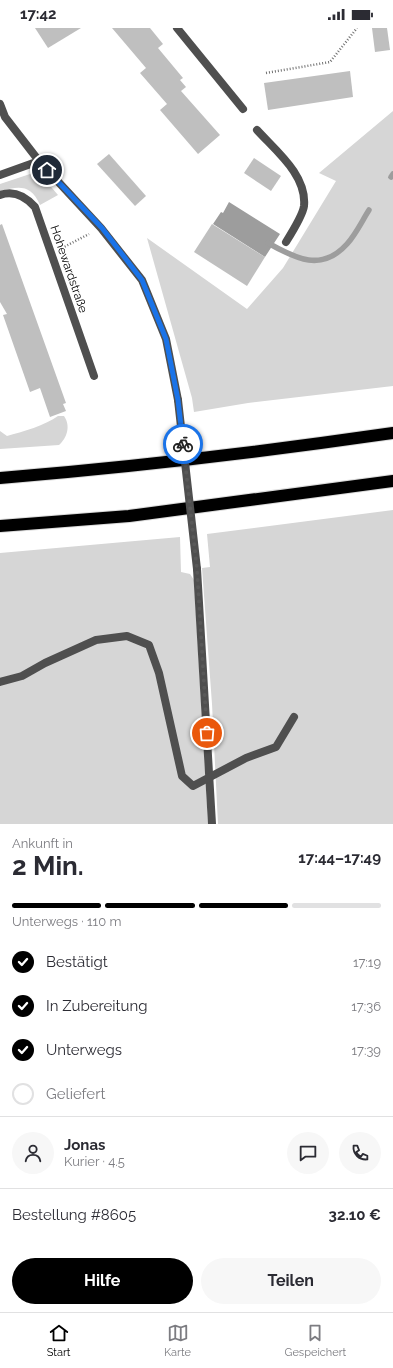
<!DOCTYPE html>
<html lang="de">
<head>
<meta charset="utf-8">
<style>
  :root { --surface:#fff; --page:#f7f7f7; --text:#2b2b33; --muted:#7c7c81; --line:#e1e1e2; --accent:#000 }
  body { margin:0; font-family:Raleway,sans-serif; background:var(--page); color:var(--text); height:100vh; display:flex; flex-direction:column; font-size:15px; white-space:nowrap }
  * { box-sizing:border-box; margin:0 }
  p { font-size:13px; color:var(--muted) }
  .icon { flex:none; width:22px; height:22px; fill:none; stroke:currentColor; stroke-width:2; stroke-linecap:round; stroke-linejoin:round }
  .map { position:relative; height:796px; overflow:hidden }
  .panel { display:flex; flex-direction:column; background:var(--surface); flex:1 }
  .panel>* { flex:none }
  .pin { position:absolute; display:grid; place-items:center; width:34px; height:34px; color:#fff; margin:-17px; border:2px solid #fff; border-radius:50%; box-shadow:0 1px 4px #0007 }
  .courier { position:absolute; display:grid; place-items:center; width:40px; height:40px; margin:-20px; border:3px solid #1a73e8; border-radius:50%; background:#fff; color:#222; box-shadow:0 1px 5px #0007 }
  .head em { font-style:normal; font-weight:700 }
  .head div { display:flex; flex-direction:column-reverse }
  .head { display:flex; align-items:center; justify-content:space-between; height:68px; padding:0 12px }
  h1 { font-size:26px; font-weight:700; line-height:30px }
  .bar { display:grid; grid-template-columns:repeat(4,1fr); gap:6px 4px; align-content:center; height:48px; padding:0 12px }
  .bar i { height:5px; border-radius:3px; background:var(--line) }
  .bar .on { background:var(--accent) }
  .bar p { grid-column:span 4 }
  .line { display:flex; align-items:center; gap:10px; padding:0 12px; border-top:1px solid var(--line) }
  .line div { flex:1 }
  .round { display:grid; place-items:center; flex:none; width:42px; height:42px; border-radius:21px; background:var(--page) }
  ol { padding:0 12px; list-style:none }
  li { display:flex; align-items:center; gap:12px; height:44px }
  li p { margin-inline-start:auto }
  li .icon { padding:4px; border-radius:50%; background:var(--accent); color:#fff; stroke-width:4 }
  li:last-child { color:var(--muted) }
  li i { width:22px; height:22px; border:2px solid var(--line); border-radius:50% }
  .primary-button { display:flex; gap:8px; margin-top:auto; padding:8px 12px }
  .primary-button a { flex:1; height:46px; border-radius:24px; background:var(--accent); color:#fff; font-size:16px; font-weight:700; line-height:46px; text-align:center }
  .primary-button a+a { background:var(--page); color:var(--text) }
  .status { display:flex; justify-content:space-between; align-items:center; height:28px; padding:0 20px; background:var(--surface); direction:ltr }
  .status svg { height:11px; fill:currentColor }
  .tab-bar { display:flex; justify-content:space-around; align-items:center; height:56px; border-top:1px solid var(--line); background:var(--surface); font-size:11px; color:var(--muted) }
  .tab-bar a { display:grid; justify-items:center; gap:2px }
  .tab-bar .on { color:var(--accent) }
  .map>svg:first-child { display:block }
</style>
</head>
<body>
<div class="status"><b>17:42</b><svg viewBox="0 0 49 12"><path d="M0 12V9h3v3zM5 12V6h3v6zM10 12V3h3v9zM15 12V0h3v12zM26 1h20v11H26zM47 4h2v5h-2z"/></svg></div>
<div class="map">
<svg width="393" height="796" viewBox="0 0 393 796">
  <rect width="100%" height="100%" fill="#fff"/>
  <g fill="#d6d6d6">
    <path d="M393,83V358L248,375L194,384L192,370L147,210L247,281L283,240L336,153L319,145Z"/>
    <path d="M36,144L40,146L58,167L40,177C31,156 19,158 0,163V156Z"/>
    <path d="M58,388H64C71,398 67,410 59,417L0,421V403L7,408C22,404 46,397 58,388Z"/>
    <path d="M393,482V796H218L212,676L202,540L210,539L207,506Z"/>
    <path d="M180,509L181,544L190,546L194,552L208,796H0V525Z"/>
  </g>
  <path fill="#9d9d9d" d="M229,174L280,206L265,229L213,196L221,184L223,185Z"/>
  <g fill="none" stroke-linecap="round" stroke-linejoin="round">
    <g stroke="#9d9d9d" stroke-width="5.5">
      <path d="M391,149L393,146"/>
      <path d="M268,215C296,231 322,244 347,216C356,206 362,193 369,182"/>
    </g>
  </g>
  <g fill="#bfbfbf">
    <path d="M35,0H81L48,20Z"/>
    <path d="M112,0H150L163,16L158,20L183,50L180,52L186,59L181,63L220,107L198,126L160,82L167,76L140,45L146,40Z"/>
    <path d="M372,0H387L390,22L375,24Z"/>
    <path d="M350,43L353,69L268,82L264,55Z"/>
    <path d="M109,126L146,168L135,178L97,136Z"/>
    <path d="M254,130L281,148L271,163L244,145Z"/>
    <path d="M2,196L66,375L63,376L66,383L50,389L40,360L30,364L3,287L7,286L0,274V197Z"/>
    <path d="M212,196L265,229L247,258L194,224Z"/>
  </g>
  <g fill="none" stroke-linecap="round" stroke-linejoin="round">
    <defs>
      <g id="motorway">
        <path d="M0,450C132,439 262,424 393,405"/>
        <path d="M0,498L129,488L393,453"/>
      </g>
    </defs>
    <use href="#motorway" stroke="#dbdbdb" stroke-width="14"/>
    <g stroke="#717171" stroke-width="2.5" stroke-dasharray="1 2" stroke-linecap="butt">
      <path d="M266,45L330,34L357,0"/>
      <path d="M62,220L89,206"/>
    </g>
    <g stroke="#4f4f4f" stroke-width="8">
      <path d="M257,102C276,123 307,147 304,178C303,186 291,206 286,214"/>
      <path d="M39,133L101,200L142,252L166,311L178,372"/>
      <path d="M197,541L212,796"/>
      <path d="M0,654L22,648L45,635L96,612L127,608L149,617L159,645L182,748L193,758L246,730L276,719L294,689"/>
    </g>
    <g stroke="#4f4f4f" stroke-width="8">
      <path d="M177,0L243,81"/>
      <path d="M0,76L5,89L39,133L0,147"/>
      <path d="M0,167C14,162 25,168 35,179L94,348"/>
    </g>
    <use href="#motorway" stroke="#000" stroke-width="12"/>
    <path stroke="#4f4f4f" stroke-width="8" d="M178,372L197,541"/>
  </g>
  <g fill="none" stroke-linecap="round" stroke-linejoin="round">
    <path stroke="#595959" stroke-width="4" stroke-dasharray="0 7.2" d="M183,416L197,541L207,705"/>
    <path stroke="#1a73e8" stroke-width="5" d="M47,142L102,200L142,252L166,311L178,372L183,416"/>
  </g>
  <g text-anchor="middle" stroke-width="3" stroke-linejoin="round" paint-order="stroke">
    <g font-size="12" fill="#000" stroke="#fff">
      <text transform="translate(69 241) rotate(71)" y="4">Hohewardstraße</text>
    </g>
  </g>
</svg>
<div class="pin" style="left:207px;top:705px;background:#ea580c"><svg class="icon" aria-label="bag" viewBox="0 0 24 24"><path d="M5 8h14l-1 12H6zM9 8a3 3 0 0 1 6 0"/></svg></div>
<div class="pin" style="left:47px;top:142px;background:#1f2937"><svg class="icon" aria-label="home" viewBox="0 0 24 24"><path d="M3 11l9-7 9 7M6 9v11h12V9"/></svg></div>
<div class="courier" style="left:183px;top:416px"><svg class="icon" aria-label="bike" viewBox="0 0 24 24"><circle cx="6" cy="16" r="4"/><circle cx="18" cy="16" r="4"/><path d="M6 16l4-8h5l3 8M10 8l3 8H6M13 5h3"/></svg></div>
</div>
<section class="panel">
<div class="head"><div><h1>2 Min.</h1><p>Ankunft in</p></div><em>17:44–17:49</em></div>
<div class="bar"><i class="on"></i><i class="on"></i><i class="on"></i><i></i><p>Unterwegs · 110 m</p></div>
<ol>
<li><svg class="icon" aria-label="check" viewBox="0 0 24 24"><path d="M5 12l5 5 9-10"/></svg>Bestätigt<p>17:19</p></li>
<li><svg class="icon" aria-label="check" viewBox="0 0 24 24"><path d="M5 12l5 5 9-10"/></svg>In Zubereitung<p>17:36</p></li>
<li><svg class="icon" aria-label="check" viewBox="0 0 24 24"><path d="M5 12l5 5 9-10"/></svg>Unterwegs<p>17:39</p></li>
<li><i></i>Geliefert</li>
</ol>
<div class="line" style="height:72px"><a class="round"><svg class="icon" aria-label="person" viewBox="0 0 24 24"><circle cx="12" cy="8" r="4"/><path d="M4 21q1-7 8-7t8 7"/></svg></a><div><b>Jonas</b><p>Kurier · 4.5</p></div><a class="round"><svg class="icon" aria-label="chat" viewBox="0 0 24 24"><path d="M4 5h16v11H9l-5 4z"/></svg></a><a class="round"><svg class="icon" aria-label="phone" viewBox="0 0 24 24"><path d="M5 4h4l2 5-3 2q2 4 5 5l2-3 5 2v4C11 20 4 13 5 4z"/></svg></a></div>
<div class="line" style="height:52px"><div>Bestellung #8605</div><b>32.10 €</b></div>
<div class="primary-button"><a>Hilfe</a><a>Teilen</a></div>
</section>
<nav class="tab-bar">
<a class="on"><svg class="icon" aria-label="home" viewBox="0 0 24 24"><path d="M3 11l9-7 9 7M6 9v11h12V9"/></svg>Start</a>
<a><svg class="icon" aria-label="map" viewBox="0 0 24 24"><path d="M3 6l6-2 6 2 6-2v14l-6 2-6-2-6 2zM9 4v14M15 6v14"/></svg>Karte</a>
<a><svg class="icon" aria-label="saved" viewBox="0 0 24 24"><path d="M7 4h10v16l-5-4-5 4z"/></svg>Gespeichert</a>
</nav>
</body>
</html>
